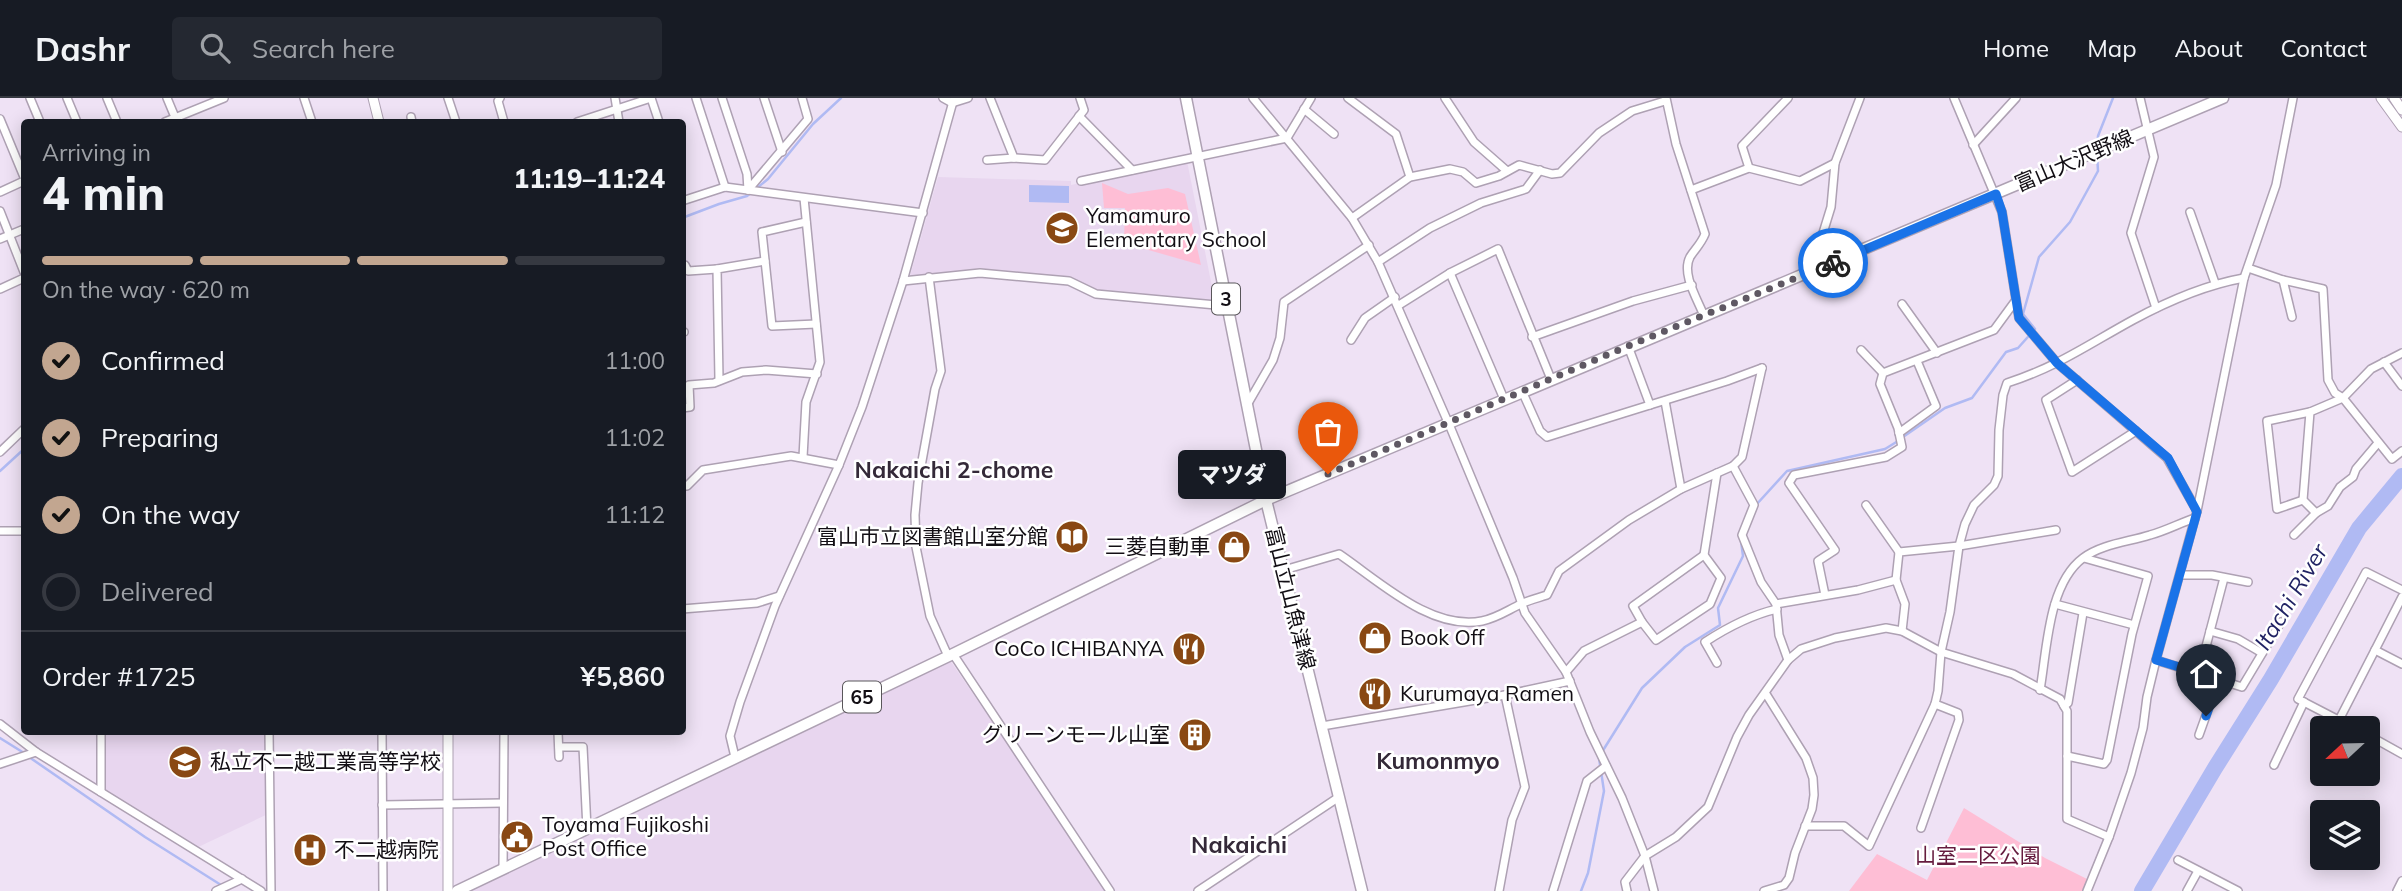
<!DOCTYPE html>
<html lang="en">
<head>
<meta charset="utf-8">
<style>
  :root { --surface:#171b24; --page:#242831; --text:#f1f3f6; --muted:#9ea1a6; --line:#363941; --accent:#c2a690 }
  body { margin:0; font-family:Mulish,"Noto Sans JP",sans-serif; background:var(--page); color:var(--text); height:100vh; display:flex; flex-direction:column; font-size:26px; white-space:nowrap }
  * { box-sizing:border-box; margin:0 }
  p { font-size:23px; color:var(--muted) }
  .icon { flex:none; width:38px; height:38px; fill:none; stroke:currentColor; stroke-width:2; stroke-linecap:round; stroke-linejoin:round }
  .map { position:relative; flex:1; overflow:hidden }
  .sheet { position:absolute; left:21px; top:21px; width:665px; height:616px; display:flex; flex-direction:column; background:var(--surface); border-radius:7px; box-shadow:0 4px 18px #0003 }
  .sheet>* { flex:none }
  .needle { width:46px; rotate:248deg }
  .buttons { position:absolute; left:2310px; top:618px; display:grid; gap:14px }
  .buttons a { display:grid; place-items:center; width:70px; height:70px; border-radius:7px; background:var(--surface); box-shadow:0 4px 18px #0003; font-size:35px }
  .pin { position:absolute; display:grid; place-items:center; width:60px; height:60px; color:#fff; margin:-72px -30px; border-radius:50% 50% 50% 0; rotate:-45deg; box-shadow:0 0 7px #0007 }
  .pin .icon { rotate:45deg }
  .courier { position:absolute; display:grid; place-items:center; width:70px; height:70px; margin:-35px; border:5px solid #1a73e8; border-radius:50%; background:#fff; color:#222; box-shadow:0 2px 9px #0007 }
  .bubble { position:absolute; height:49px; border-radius:7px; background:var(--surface); box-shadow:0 4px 18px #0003; font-size:23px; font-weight:800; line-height:49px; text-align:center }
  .head em { font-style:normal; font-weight:800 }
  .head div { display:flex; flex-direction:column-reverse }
  .head { display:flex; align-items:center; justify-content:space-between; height:119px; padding:0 21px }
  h1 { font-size:46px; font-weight:800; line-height:52px }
  .bar { display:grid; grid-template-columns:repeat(4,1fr); gap:10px 7px; align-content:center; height:84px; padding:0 21px }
  .bar i { height:9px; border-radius:5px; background:var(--line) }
  .bar .active { background:var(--accent) }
  .bar p { grid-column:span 4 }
  .line { display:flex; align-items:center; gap:18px; padding:0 21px; border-top:2px solid var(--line) }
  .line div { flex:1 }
  ol { padding:0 21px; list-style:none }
  li { display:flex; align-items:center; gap:21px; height:77px }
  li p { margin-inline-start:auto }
  li .icon { padding:7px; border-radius:50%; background:var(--accent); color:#111; stroke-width:4 }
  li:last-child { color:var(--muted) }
  li i { width:38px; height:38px; border:4px solid var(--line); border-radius:50% }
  header { display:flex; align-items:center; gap:42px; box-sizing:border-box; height:98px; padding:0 35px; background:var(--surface); border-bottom:2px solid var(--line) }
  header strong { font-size:33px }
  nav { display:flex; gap:38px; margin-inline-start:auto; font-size:24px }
  .search { width:490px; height:63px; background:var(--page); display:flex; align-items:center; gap:18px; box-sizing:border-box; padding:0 24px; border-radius:7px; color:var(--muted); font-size:26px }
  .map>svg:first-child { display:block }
</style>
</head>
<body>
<header>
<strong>Dashr</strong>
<div class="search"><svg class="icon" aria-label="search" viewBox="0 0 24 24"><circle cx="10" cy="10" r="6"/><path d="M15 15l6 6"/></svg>Search here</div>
<nav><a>Home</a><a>Map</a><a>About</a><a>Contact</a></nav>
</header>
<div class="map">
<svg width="2402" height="793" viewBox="0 0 2402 793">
  <rect width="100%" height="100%" fill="#efe2f5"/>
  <g fill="#e8d6ef">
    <path d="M1187,63L1215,204L1097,193L1072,179L980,172L910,178L938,79L1071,83V87Z"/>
    <path d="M947,558L1109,793H468Z"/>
    <path d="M101,634H269L270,715L194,751L101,694Z"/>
  </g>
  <g fill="#febed5">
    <path d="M1102,85L1128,96L1168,90L1185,96L1201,167L1124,145L1125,110H1104Z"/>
    <path d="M1964,710L2045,760L2087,781L2082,793H1849L1877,756L1927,782Z"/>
  </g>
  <path fill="#b0baf3" d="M1029,87L1069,88V105L1029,104Z"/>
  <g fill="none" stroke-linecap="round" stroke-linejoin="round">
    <g stroke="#b0baf3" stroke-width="2.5">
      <path d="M2097,50L2098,38L2113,0"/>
      <path d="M682,120L719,106L747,98L768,81L813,26L841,0"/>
      <path d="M1903,339L1945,310L1972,300L2006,254L2018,250L2035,231L2023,216L2039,159L2070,124L2081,104L2098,73L2097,56"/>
      <path d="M0,373L24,351"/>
      <path d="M1756,407L1787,373L1885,351L1898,343"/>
      <path d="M0,640L24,655"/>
      <path d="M1602,654L1642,590L1685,549L1720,527L1718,510L1743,458L1741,443"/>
      <path d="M29,659L145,739L221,787"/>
      <path d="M1581,793L1588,775L1604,693L1599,660"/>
    </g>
    <path stroke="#b0baf3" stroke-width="16" d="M2142,793L2215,670L2271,581L2359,430L2402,378"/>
    <defs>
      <g id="minor">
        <path d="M30,0L40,24"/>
        <path d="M67,0L77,24"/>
        <path d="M107,0L117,24"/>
        <path d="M167,0L177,24"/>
        <path d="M304,0L312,24"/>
        <path d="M448,0L456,24"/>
        <path d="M500,0L498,3L504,24"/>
        <path d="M615,0L619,24"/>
        <path d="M651,0L659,24"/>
        <path d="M696,0L725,89"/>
        <path d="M722,0L747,76L748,92"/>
        <path d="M764,0L782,54"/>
        <path d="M943,0L952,5L968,0"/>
        <path d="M990,0L1014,60"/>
        <path d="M1253,0L1352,120L1378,164L1451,331L1513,480L1525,515L1566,574L1590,634L1622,700L1645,758L1654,793"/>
        <path d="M1348,0L1396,36L1410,79"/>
        <path d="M1445,0L1474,44L1507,73"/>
        <path d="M1666,0L1676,46L1705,136C1701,146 1695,151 1690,159C1681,176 1698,202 1704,218"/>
        <path d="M1954,0L2002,114L2019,220L2057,265L2167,360L2197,413"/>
        <path d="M2140,0L2154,59L2131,135L2156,210"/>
        <path d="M1304,11L1334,36"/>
        <path d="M1079,18L1132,72"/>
        <path d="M411,19L412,24"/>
        <path d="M0,21L24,79"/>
        <path d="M165,24L224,0"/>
        <path d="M577,24L651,0"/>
        <path d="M1973,47L2016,0"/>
        <path d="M987,62L1014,60L1045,62L1084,12L1080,0"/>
        <path d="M1749,70L1742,48L1788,0"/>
        <path d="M1081,83L1287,40L1311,0"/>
        <path d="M748,92L808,21L802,0"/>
        <path d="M1691,92L1749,70L1800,83L1835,65"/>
        <path d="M0,94L24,83"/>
        <path d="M682,103L725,89L923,115"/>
        <path d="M0,113L24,174"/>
        <path d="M2190,114L2215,185"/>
        <path d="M1352,120L1410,79L1450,71L1463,74L1476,85L1499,78L1519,67L1552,76L1560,75L1599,35L1632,13L1665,3"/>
        <path d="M806,124L762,134L772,228L816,226"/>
        <path d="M0,141L24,131"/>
        <path d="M1378,164L1430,130L1481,105L1526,91L1540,72"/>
        <path d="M682,167H685L688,173L717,171"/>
        <path d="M2248,170L2283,182"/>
        <path d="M1450,175L1504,301"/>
        <path d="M1802,178L1823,135L1831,109L1835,65L1860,0"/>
        <path d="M929,179L941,273L935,291L918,385L915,417L916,449L930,518L948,558"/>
        <path d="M903,183L980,175L1069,183L1096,196L1227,208"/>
        <path d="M0,191L24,180"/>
        <path d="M1902,206L1937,255"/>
        <path d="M1399,207L1450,175L1498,151L1551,281"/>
        <path d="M2292,219L2283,182L2323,191L2328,282L2335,295L2343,300"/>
        <path d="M682,234H684"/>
        <path d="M1532,239L1633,203L1692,187"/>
        <path d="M1351,242L1365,220L1395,199"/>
        <path d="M1628,248L1650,307"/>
        <path d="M1861,252L1883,275"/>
        <path d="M2402,255L2371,271L2343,300L2392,361L2402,353"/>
        <path d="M2384,264L2402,288"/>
        <path d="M719,281L717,171L765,163"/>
        <path d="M2077,282L2046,302L2072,374L2136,333"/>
        <path d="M1522,293L1540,333L1547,339L1727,283L1762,270"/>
        <path d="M2343,300L2310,314L2303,402L2316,415L2328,408L2340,389L2353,379L2356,371L2378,345"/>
        <path d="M1665,303L1681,391"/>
        <path d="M1247,307L1273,262L1280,240L1284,204L1369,147"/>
        <path d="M682,310L690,309L689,287L714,285L742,274L766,272L817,276"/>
        <path d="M1899,335L1936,308L1917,263"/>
        <path d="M0,354L24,331"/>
        <path d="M803,359L806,304L820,264L804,100"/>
        <path d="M1733,368L1754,407L1742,437L1761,484L1776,506L1779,537L1788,562"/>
        <path d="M682,388H687L703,372L791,358L839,367"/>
        <path d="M2303,402L2277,411L2267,323L2310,314"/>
        <path d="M1866,407L1899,454"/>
        <path d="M0,433H24"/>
        <path d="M2294,437L2316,415"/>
        <path d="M1284,472L1339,456C1379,483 1431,533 1482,523C1497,520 1508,512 1521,506C1529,502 1538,500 1547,497L1559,473L1629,422L1681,391L1733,368L1742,359L1762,270"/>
        <path d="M2180,477H2212L2248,484"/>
        <path d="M1896,482L1899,454L1959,448L2056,432"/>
        <path d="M1825,497L1818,463L1835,452L1789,385L1794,377L1886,359L1902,349L1898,330L1880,286L1883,275L1994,232L2016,202"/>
        <path d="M2402,499L2375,552L2402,566"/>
        <path d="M1776,506L1858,492L1896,482L1905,506L1902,533"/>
        <path d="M2055,506L2134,527"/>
        <path d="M682,511L757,505L779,498"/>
        <path d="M1642,524L1633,508L1704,457"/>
        <path d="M2210,533L2238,541L2262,555"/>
        <path d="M953,556L1110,793"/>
        <path d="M2156,562L2242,589L2281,524"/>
        <path d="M1717,565L1705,544C1728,529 1751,517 1777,511"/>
        <path d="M1566,574L1584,553L1642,524L1656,542L1710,506L1721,480L1704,457L1717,375"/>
        <path d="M2199,575L2224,480"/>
        <path d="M2040,592C2047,552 2048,486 2083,460C2102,446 2128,444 2150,437C2165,433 2180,425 2195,420"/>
        <path d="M2064,608L2068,605L2083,515"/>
        <path d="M2339,622L2375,552"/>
        <path d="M0,626L36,654L261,793"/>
        <path d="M1322,628L1505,597L1570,583"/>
        <path d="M2354,630L2298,601L2366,474L2402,492"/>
        <path d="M101,634V694"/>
        <path d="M269,634L271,793"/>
        <path d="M382,634L383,793"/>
        <path d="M558,634L559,659"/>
        <path d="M2199,637L2219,581"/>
        <path d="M2368,637L2402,656"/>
        <path d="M559,649H583L587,731"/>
        <path d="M2067,658L2104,666L2107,662L2132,536L2148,478L2084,460"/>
        <path d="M735,659L730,638L740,604L775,508L839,367L862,309L903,183L954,0"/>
        <path d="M0,666L36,654"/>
        <path d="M2274,667L2304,604"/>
        <path d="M382,707L503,705"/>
        <path d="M1805,728H1844L1869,748L1935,606"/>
        <path d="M1921,730L1959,622L1958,615L1935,606L1938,593L1941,554L1950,514L1959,448L1965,426L1974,407L1994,387L1998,378L1999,332L2003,297L2007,285C2057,269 2089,246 2133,222C2168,203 2205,187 2244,180"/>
        <path d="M2178,762L2238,793"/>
        <path d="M503,771L504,634"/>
        <path d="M216,793L242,781"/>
        <path d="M1198,793L1339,699"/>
        <path d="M1499,793L1512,722L1525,689L1505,597"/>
        <path d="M1553,793L1587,683L1606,668"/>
        <path d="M1627,793L1625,784L1645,758L1676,739L1708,709L1737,639L1749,617L1788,562L1801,551L1835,540L1886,530L1902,533L1941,554L2013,576L2060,601L2067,613V721L2109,739"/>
        <path d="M1764,793L1784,787L1789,780L1795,755L1812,711L1814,697L1813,680L1806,660L1766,596"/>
        <path d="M2087,793L2109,739L2131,675L2143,630L2147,599L2156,562L2197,413L2244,180L2276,87L2293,0"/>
        <path d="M2187,793L2198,773"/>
        <path d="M2397,793L2402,783"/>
      </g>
      <g id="tertiary">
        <path d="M373,0L379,24"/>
        <path d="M2381,0L2402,29"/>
        <path d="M2394,0L2402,12"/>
        <path d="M448,793V634"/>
      </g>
      <g id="primary">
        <path d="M1186,0L1266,402L1362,793"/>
        <path d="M457,793L953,556L1266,402L2223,0"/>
      </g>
    </defs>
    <use href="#minor" stroke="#aea1b3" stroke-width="10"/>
    <use href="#tertiary" stroke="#aea1b3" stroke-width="11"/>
    <use href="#primary" stroke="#aea1b3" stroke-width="13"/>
    <use href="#minor" stroke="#fff" stroke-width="7"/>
    <use href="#tertiary" stroke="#fff" stroke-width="9"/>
    <use href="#primary" stroke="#fff" stroke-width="10"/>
  </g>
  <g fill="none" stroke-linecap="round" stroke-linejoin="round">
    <path stroke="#5f5863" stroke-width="7" stroke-dasharray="0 12.6" d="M1328,376L1628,248L1833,165"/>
    <path stroke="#1a73e8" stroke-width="9" d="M1833,165L1996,96L2002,114L2019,220L2057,265L2168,360L2197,414L2156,562L2219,581L2206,618"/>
  </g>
  <defs>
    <symbol id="school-disc" viewBox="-11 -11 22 22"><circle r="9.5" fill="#894813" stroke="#fff"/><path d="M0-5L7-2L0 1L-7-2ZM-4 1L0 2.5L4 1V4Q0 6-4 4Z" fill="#fff"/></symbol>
    <symbol id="library-disc" viewBox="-11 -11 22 22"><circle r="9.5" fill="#894813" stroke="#fff"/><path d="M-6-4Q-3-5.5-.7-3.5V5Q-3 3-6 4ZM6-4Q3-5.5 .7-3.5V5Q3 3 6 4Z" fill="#fff"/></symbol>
    <symbol id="shop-disc" viewBox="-11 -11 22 22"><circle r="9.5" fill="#894813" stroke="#fff"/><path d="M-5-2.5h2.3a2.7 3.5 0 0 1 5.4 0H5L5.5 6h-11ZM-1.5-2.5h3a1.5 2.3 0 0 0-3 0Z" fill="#fff"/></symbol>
    <symbol id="restaurant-disc" viewBox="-11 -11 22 22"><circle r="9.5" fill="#894813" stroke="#fff"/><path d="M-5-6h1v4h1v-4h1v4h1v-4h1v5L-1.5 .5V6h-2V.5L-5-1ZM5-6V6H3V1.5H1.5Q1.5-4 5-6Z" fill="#fff"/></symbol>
    <symbol id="building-disc" viewBox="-11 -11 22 22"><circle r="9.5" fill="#894813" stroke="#fff"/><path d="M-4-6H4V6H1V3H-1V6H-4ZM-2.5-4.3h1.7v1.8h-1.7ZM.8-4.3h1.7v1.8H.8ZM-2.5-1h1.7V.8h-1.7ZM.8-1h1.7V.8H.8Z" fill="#fff"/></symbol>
    <symbol id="civic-disc" viewBox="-11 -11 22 22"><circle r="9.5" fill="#894813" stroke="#fff"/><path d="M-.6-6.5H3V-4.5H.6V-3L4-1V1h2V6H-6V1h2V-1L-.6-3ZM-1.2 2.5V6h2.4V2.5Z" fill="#fff"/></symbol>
    <symbol id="hospital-disc" viewBox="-11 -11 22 22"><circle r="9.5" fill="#894813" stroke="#fff"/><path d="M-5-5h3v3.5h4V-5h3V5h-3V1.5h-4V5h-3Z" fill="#fff"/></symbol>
  </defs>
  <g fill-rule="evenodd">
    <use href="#school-disc" x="1043" y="111" width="38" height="38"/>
    <use href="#library-disc" x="1053" y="420" width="38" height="38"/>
    <use href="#shop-disc" x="1215" y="430" width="38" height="38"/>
    <use href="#shop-disc" x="1356" y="521" width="38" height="38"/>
    <use href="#restaurant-disc" x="1170" y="532" width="38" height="38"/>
    <use href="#restaurant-disc" x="1356" y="577" width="38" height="38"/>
    <use href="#building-disc" x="1176" y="618" width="38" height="38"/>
    <use href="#school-disc" x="166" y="645" width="38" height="38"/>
    <use href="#civic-disc" x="498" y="720" width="38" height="38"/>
    <use href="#hospital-disc" x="291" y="733" width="38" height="38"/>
  </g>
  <g text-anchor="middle" stroke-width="5" stroke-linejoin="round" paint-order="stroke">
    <g fill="#fff" stroke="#59565a" stroke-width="2">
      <rect x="1212" y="185.5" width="28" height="31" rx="5"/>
      <rect x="843" y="583.5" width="38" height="31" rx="5"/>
    </g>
    <g font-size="19" font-weight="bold" fill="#120e14">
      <text x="1226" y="208">3</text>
      <text x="862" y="606">65</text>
    </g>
    <g font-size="21" fill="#120e14" stroke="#fff">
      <text transform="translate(2074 63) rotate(-23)" y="7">富山大沢野線</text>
      <text transform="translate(1290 500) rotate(76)" y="7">富山立山魚津線</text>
    </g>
    <g font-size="21" fill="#120e14" stroke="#fff" text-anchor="start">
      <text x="1086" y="125">Yamamuro<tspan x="1086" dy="24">Elementary School</tspan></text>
      <text x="1048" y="446" text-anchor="end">富山市立図書館山室分館</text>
      <text x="1210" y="456" text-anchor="end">三菱自動車</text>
      <text x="1400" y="547">Book Off</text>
      <text x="1164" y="558" text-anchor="end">CoCo ICHIBANYA</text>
      <text x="1400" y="603">Kurumaya Ramen</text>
      <text x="1170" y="644" text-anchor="end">グリーンモール山室</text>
      <text x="210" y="671">私立不二越工業高等学校</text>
      <text x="542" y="734">Toyama Fujikoshi<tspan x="542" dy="24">Post Office</tspan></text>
      <text x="334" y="759">不二越病院</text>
    </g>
    <g font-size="21" fill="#651b3e" stroke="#fff">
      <text x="1978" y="765">山室二区公園</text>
    </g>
    <g font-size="23" font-weight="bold" fill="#342938" stroke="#fff">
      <text x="954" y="380">Nakaichi 2-chome</text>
      <text x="1438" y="671">Kumonmyo</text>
      <text x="1239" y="755">Nakaichi</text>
    </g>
    <g font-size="23" font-style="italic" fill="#212364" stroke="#fff">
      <text transform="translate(2291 499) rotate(-59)" y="8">Itachi River</text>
    </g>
  </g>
</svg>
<div class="buttons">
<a><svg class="needle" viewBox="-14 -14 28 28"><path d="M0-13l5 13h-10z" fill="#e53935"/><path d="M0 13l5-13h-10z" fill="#9ea1a6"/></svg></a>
<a><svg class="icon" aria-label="layers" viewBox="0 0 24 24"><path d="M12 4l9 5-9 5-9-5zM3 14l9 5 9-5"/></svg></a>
</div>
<div class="pin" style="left:1328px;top:376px;background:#ea580c"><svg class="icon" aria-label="bag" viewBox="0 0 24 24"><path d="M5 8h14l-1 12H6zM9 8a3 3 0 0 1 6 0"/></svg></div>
<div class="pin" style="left:2206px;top:618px;background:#1f2937"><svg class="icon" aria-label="home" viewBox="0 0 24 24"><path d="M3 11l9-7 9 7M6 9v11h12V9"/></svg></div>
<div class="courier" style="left:1833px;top:165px"><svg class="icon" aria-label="bike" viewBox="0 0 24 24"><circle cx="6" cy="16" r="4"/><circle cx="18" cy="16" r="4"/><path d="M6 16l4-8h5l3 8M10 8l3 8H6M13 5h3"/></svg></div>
<div class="bubble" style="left:1178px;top:352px;width:108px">マツダ</div>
<section class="sheet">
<div class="head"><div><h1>4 min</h1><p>Arriving in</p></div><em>11:19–11:24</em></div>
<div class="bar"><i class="active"></i><i class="active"></i><i class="active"></i><i></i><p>On the way · 620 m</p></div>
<ol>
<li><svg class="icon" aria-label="check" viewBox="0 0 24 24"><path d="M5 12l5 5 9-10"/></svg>Confirmed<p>11:00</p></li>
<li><svg class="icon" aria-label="check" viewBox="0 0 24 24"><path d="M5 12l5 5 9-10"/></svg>Preparing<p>11:02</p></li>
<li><svg class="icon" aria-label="check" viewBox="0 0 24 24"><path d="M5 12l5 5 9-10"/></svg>On the way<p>11:12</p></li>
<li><i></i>Delivered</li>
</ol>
<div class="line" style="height:91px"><div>Order #1725</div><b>¥5,860</b></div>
</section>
</div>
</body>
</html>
